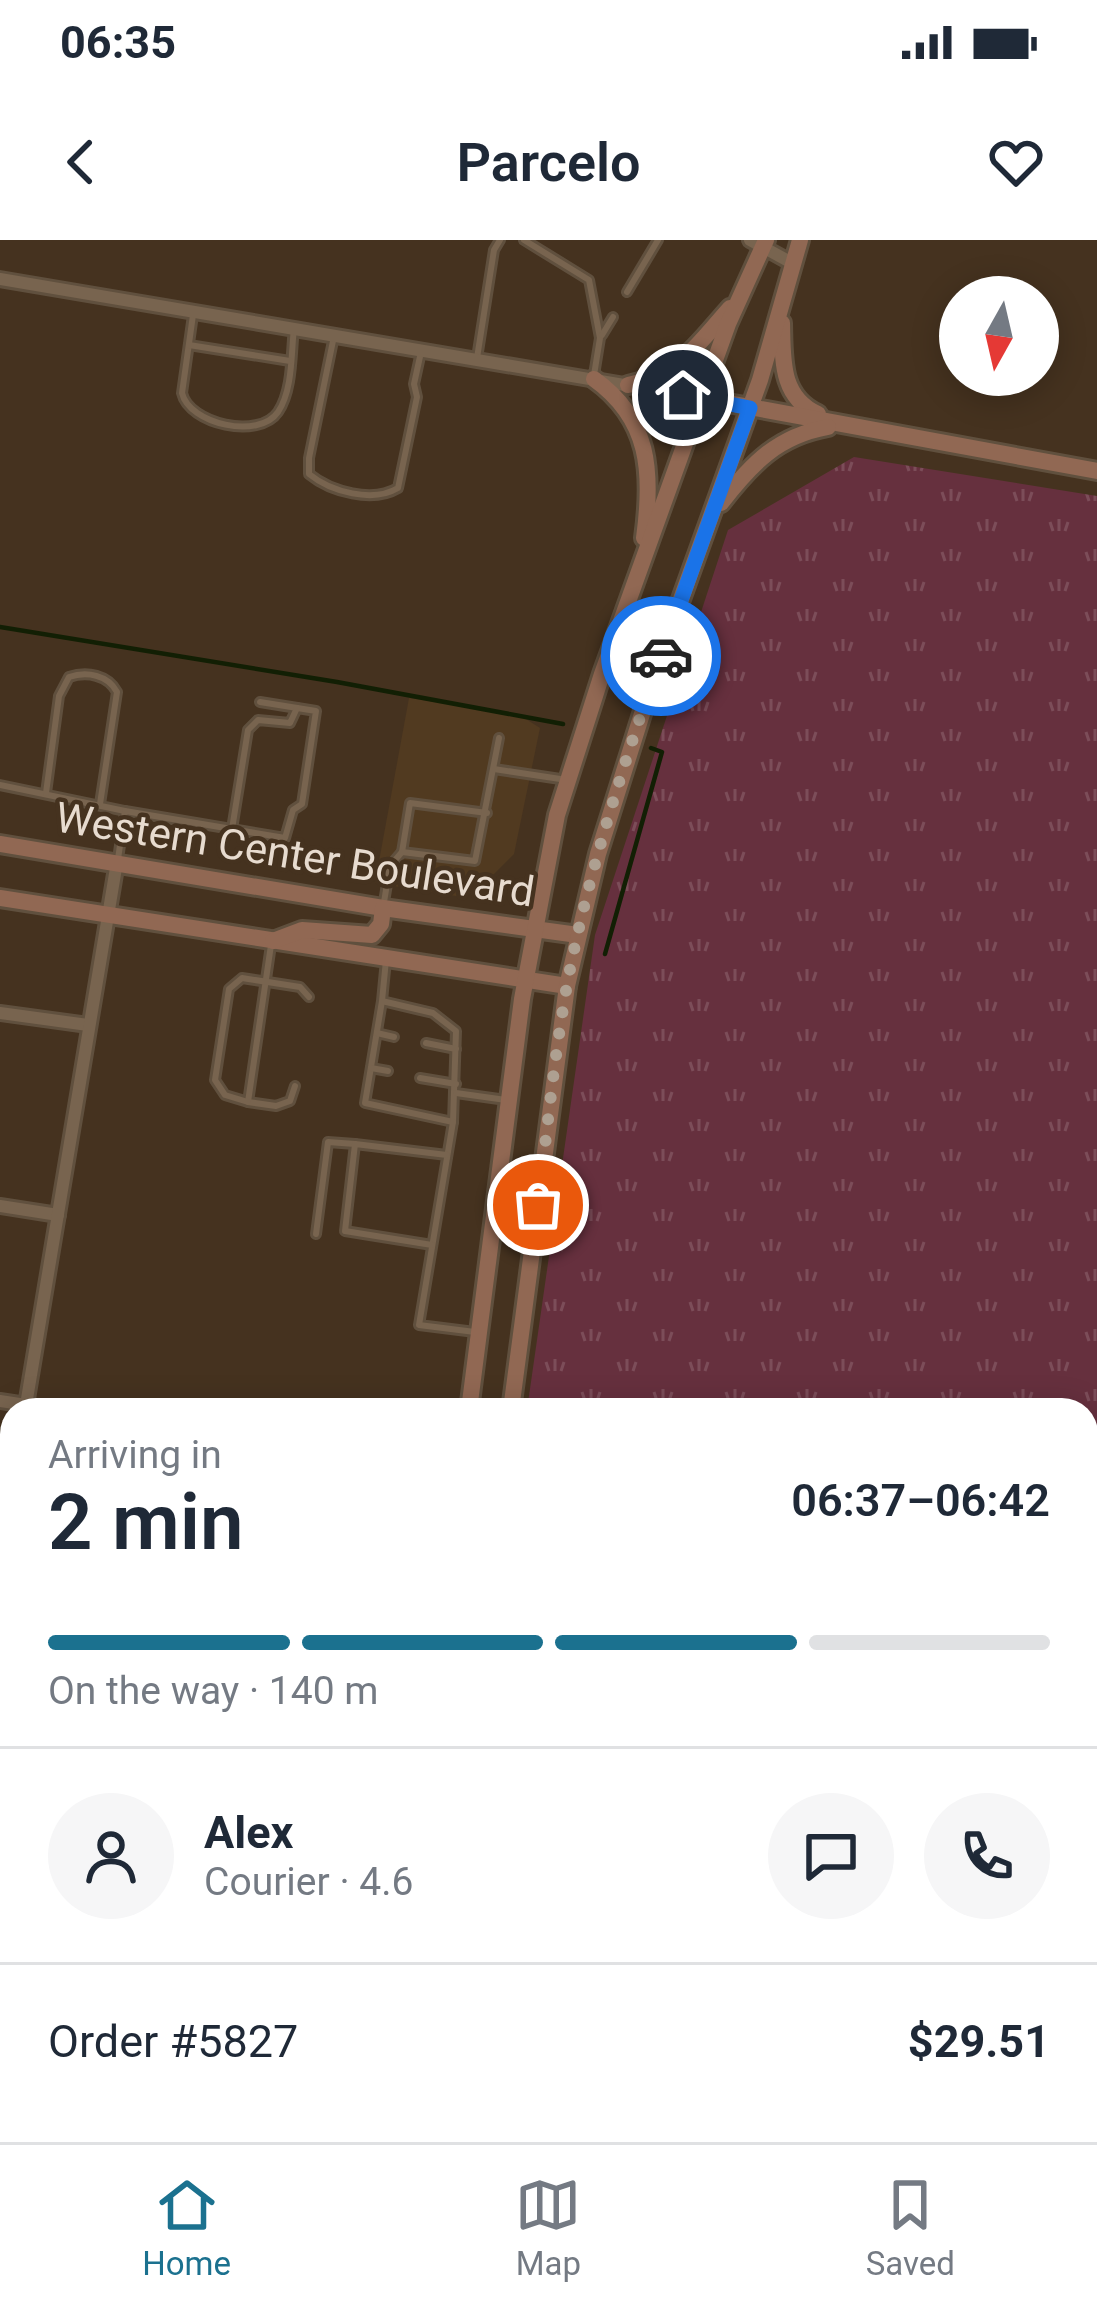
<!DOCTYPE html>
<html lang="en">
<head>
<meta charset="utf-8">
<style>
  :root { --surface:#fff; --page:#f6f6f7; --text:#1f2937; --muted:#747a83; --line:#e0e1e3; --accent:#1b718f }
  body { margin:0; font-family:Roboto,sans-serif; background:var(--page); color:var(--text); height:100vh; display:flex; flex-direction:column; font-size:45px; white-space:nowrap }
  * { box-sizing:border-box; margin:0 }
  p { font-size:39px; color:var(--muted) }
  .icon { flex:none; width:66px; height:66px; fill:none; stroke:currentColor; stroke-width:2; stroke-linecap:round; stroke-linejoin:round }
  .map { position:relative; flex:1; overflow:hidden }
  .sheet { position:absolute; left:0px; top:1158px; width:1098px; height:744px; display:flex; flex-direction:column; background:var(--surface); border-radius:36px 36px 0 0; box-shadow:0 6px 30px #0003 }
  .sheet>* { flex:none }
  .needle { width:78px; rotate:188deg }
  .buttons { position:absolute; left:939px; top:36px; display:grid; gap:24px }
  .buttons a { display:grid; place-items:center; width:120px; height:120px; border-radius:50%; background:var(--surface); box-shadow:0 6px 30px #0003; font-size:60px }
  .pin { position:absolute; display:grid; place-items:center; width:102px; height:102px; color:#fff; margin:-51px; border:6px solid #fff; border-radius:50%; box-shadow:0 3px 12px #0007 }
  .courier { position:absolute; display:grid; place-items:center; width:120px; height:120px; margin:-60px; border:9px solid #1a73e8; border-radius:50%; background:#fff; color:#222; box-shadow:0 3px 15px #0007 }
  .summary em { font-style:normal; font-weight:600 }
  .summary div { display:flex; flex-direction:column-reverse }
  .summary { display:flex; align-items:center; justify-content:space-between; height:204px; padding:0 48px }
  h1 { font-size:78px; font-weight:600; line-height:90px }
  .bar { display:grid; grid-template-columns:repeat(4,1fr); gap:18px 12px; align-content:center; height:144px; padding:0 48px }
  .bar i { height:15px; border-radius:9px; background:var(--line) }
  .bar .current { background:var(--accent) }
  .bar p { grid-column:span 4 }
  .line { display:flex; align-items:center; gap:30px; padding:0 48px; border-top:3px solid var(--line) }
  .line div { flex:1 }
  .round { display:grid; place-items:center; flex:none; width:126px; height:126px; border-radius:63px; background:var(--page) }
  .status { display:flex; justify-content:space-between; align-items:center; height:84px; padding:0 60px; background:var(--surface); direction:ltr }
  .status svg { height:33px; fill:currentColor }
  header { display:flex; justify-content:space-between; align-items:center; height:156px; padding:0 48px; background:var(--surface); font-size:54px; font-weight:600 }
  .tabs { display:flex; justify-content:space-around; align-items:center; height:168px; border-top:3px solid var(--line); background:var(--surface); font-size:33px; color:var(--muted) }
  .tabs a { display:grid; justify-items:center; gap:6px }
  .tabs .current { color:var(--accent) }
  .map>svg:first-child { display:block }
</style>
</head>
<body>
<div class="status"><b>06:35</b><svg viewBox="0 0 49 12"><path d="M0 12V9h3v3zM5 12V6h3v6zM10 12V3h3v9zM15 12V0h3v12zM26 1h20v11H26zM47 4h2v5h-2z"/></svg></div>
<header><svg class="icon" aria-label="back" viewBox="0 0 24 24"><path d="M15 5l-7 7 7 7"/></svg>Parcelo<svg class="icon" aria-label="heart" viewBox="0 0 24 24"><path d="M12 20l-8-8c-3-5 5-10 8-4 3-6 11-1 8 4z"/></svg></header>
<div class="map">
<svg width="1097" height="1902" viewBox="0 0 1097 1902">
  <defs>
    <pattern id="grass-tufts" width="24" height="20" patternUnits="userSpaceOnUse" patternTransform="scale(3)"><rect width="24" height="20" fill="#66303e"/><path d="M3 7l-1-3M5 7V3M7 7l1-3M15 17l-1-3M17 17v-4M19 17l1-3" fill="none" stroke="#7c4d59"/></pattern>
  </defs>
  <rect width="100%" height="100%" fill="#45321f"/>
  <g fill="#513a20">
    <path d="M409,458L518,474L540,488L514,614L479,649L462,657L375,643Z"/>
    <path d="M1086,1813L1097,1814V1902H424L426,1890H1086Z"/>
    <path d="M111,1890H345L343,1902H109Z"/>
  </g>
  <path fill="url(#grass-tufts)" d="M854,217L1097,256V1752L1086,1751V1170H527L595,695L728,290Z"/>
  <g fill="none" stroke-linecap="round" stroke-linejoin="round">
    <g stroke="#121f04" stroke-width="4.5">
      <path d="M0,387L337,442L563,484"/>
      <path d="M605,714L662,512L651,508"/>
      <path d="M514,1902L522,1890"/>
    </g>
    <defs>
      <g id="service">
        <path d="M524,0L589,40L600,98L594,135"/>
        <path d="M627,52L658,0"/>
        <path d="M193,75L182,153C189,184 259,200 278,172C293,150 291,113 294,88"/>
        <path d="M602,95L613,77"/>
        <path d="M334,96L309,218V234C331,252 373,263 398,248L417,157L414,144L421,112"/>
        <path d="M189,105L290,121"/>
        <path d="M477,118L494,10L500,0"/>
        <path d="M494,529L567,540"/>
        <path d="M0,545L125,571L118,619"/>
        <path d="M46,553L59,456L69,437C87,431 108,435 117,452L100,564"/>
        <path d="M125,571L285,598L293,570L302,564L316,471L260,462"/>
        <path d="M232,589L248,490L258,480L290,483L297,468"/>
        <path d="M402,612L410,563L487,573"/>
        <path d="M383,668L390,626L402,612L475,621L499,498"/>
        <path d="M271,705L248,862L276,866L290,861L295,846"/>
        <path d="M382,761L365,863L453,882L456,791L433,773L382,761L386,720"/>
        <path d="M377,793L394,797"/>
        <path d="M426,803L456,809"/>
        <path d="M371,828L388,831"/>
        <path d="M420,838L456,844"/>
        <path d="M456,853L506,860"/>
        <path d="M248,862L225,855L215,840L229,749L242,738L300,747L309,757"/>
        <path d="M453,882L419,1085L475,1092"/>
        <path d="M316,994L328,902L355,904"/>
        <path d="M432,1005L345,991L355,904L447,915"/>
        <path d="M0,1552L12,1554"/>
        <path d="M0,1715L12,1717"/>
        <path d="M0,1760L12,1762"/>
        <path d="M0,1879L12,1883"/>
        <path d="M162,1890L198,1896V1902"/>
        <path d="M862,1890L910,1902"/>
        <path d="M0,1894L27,1892L95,1902"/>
        <path d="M303,1902L305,1890"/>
        <path d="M674,1902L705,1890"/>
        <path d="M1029,1902L1034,1890"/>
      </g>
      <g id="minor">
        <path d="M750,0L792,23"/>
        <path d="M0,39L701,158"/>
        <path d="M0,773L88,785"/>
        <path d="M0,966L58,975"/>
        <path d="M0,1161L26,1165L117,622"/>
        <path d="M0,1509L12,1511"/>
        <path d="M124,1902L126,1890"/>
      </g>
      <path id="tertiary" d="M1086,1787L1097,1788"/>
      <g id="secondary">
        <path d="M782,83C783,119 780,157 818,174"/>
        <path d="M594,139C650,179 653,232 644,298"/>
        <path d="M628,145C680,134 696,106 730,68"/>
        <path d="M701,158L1097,231"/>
        <path d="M721,263C752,223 778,196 828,187"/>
        <path d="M0,604L383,668L578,695"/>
        <path d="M0,658L567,746"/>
        <path d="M273,701L302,690L372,695L381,684L383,668"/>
        <path d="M469,1170L522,759L557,575L602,434L728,84L766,0"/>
        <path d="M511,1170L567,746L598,614L658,423L760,140L800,0"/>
        <path d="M370,1902L372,1890"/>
        <path d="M406,1902L408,1890"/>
      </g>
    </defs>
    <use href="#service" stroke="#60503e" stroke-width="12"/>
    <use href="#minor" stroke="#60503e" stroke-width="18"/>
    <use href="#tertiary" stroke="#60503e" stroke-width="21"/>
    <use href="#secondary" stroke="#60503e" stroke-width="22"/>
    <use href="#service" stroke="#78644f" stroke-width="6"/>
    <use href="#minor" stroke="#78644f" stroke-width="12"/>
    <use href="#tertiary" stroke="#78644f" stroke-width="15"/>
    <use href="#secondary" stroke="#916853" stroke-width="16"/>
  </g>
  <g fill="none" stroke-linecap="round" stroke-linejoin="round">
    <path stroke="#aea091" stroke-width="12" stroke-dasharray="0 21.6" d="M538,965C547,892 554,818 567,745C588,633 624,523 661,416"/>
    <path stroke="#1a73e8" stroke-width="15" d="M661,416L750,168L683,155"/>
  </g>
  <g text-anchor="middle" stroke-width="9" stroke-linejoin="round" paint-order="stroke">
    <g font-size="42" fill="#e7dbcf" stroke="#45321f">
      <text transform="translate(295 614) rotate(9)" y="15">Western Center Boulevard</text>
    </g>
  </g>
</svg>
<div class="buttons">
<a><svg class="needle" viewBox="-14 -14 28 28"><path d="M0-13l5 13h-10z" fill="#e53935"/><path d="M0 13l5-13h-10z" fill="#747a83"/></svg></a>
</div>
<div class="pin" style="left:538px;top:965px;background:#ea580c"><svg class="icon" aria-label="bag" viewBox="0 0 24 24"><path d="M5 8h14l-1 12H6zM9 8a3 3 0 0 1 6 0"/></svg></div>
<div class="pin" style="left:683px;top:155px;background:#1f2937"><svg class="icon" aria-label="home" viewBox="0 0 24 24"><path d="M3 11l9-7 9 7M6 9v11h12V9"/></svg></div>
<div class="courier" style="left:661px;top:416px"><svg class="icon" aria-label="car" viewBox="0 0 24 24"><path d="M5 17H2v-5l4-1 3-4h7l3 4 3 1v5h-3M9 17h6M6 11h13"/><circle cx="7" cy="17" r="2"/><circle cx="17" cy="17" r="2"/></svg></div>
<section class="sheet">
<div class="summary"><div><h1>2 min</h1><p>Arriving in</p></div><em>06:37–06:42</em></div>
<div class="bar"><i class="current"></i><i class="current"></i><i class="current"></i><i></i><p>On the way · 140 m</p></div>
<div class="line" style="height:216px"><a class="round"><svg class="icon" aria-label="person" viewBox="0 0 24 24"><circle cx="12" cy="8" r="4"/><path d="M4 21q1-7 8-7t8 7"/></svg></a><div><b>Alex</b><p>Courier · 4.6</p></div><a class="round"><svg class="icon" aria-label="chat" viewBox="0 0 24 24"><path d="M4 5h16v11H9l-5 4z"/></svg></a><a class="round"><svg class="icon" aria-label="phone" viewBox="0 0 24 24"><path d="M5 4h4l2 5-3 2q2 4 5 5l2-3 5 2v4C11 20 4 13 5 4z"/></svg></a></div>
<div class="line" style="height:156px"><div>Order #5827</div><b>$29.51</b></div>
</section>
</div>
<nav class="tabs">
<a class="current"><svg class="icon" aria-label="home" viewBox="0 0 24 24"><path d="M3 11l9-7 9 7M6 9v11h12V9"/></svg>Home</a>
<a><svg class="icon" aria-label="map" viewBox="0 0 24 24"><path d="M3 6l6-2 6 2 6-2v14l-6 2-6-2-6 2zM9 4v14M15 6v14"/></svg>Map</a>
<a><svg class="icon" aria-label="saved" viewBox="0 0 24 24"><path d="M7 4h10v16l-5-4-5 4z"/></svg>Saved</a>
</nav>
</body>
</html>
